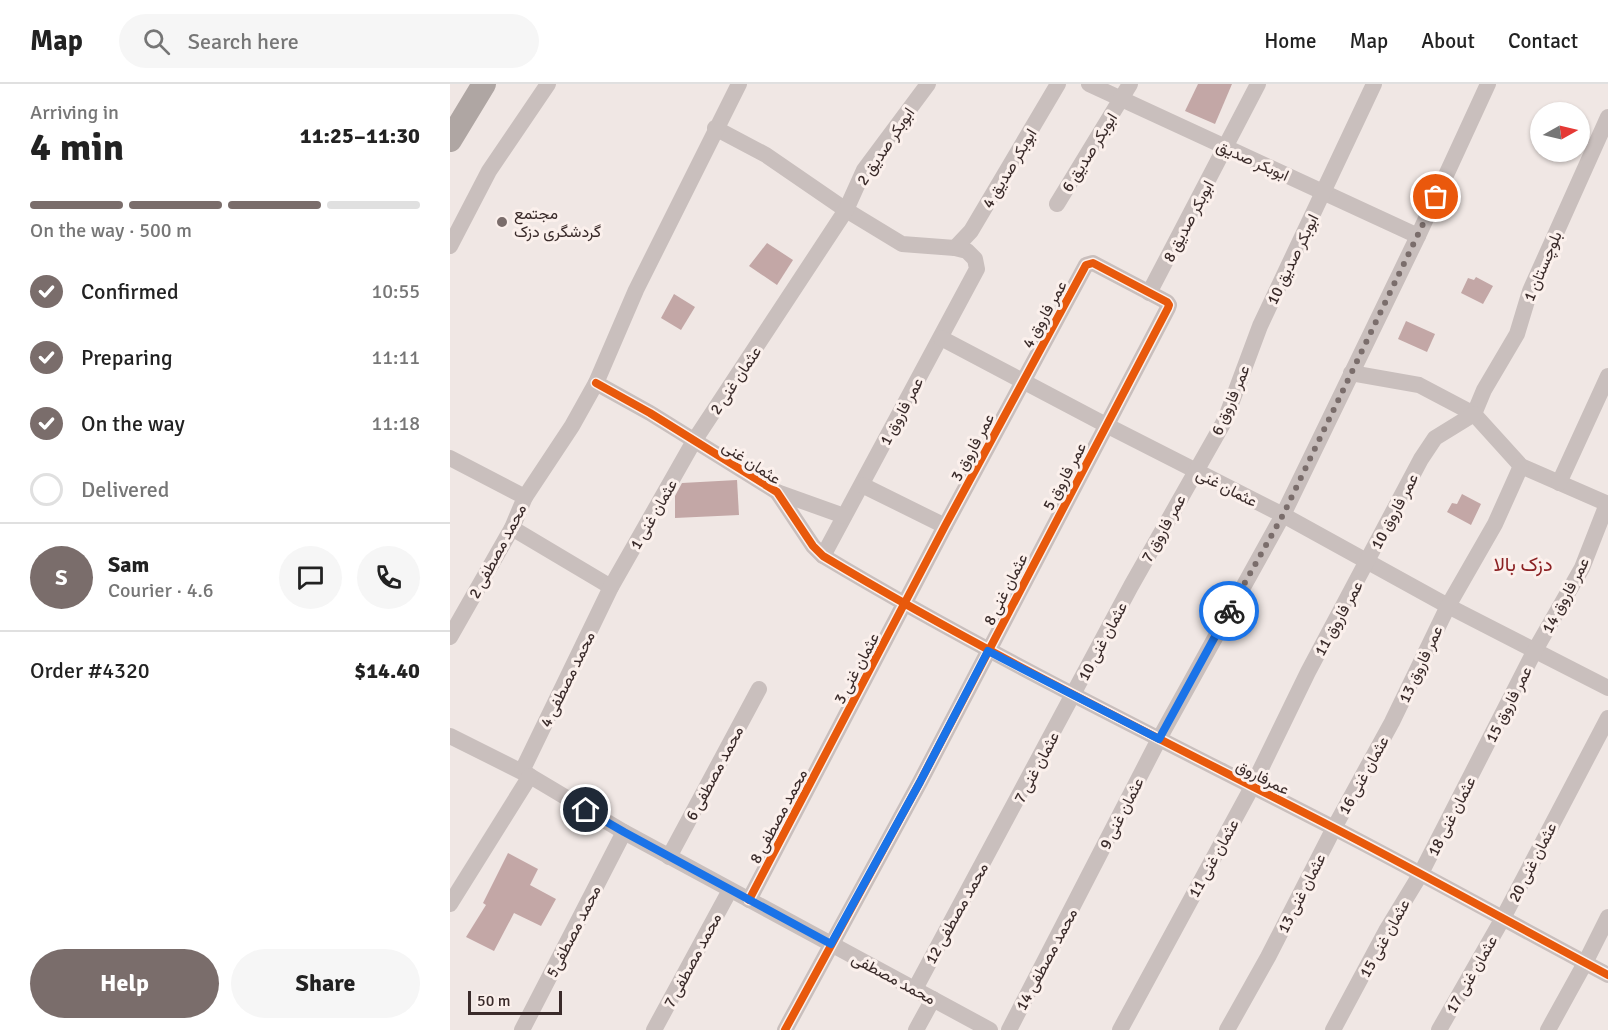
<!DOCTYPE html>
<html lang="en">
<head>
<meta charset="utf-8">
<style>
  :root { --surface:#fff; --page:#f6f6f6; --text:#222; --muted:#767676; --line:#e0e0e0; --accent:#7a6d6b }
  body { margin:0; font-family:Signika,Vazirmatn,sans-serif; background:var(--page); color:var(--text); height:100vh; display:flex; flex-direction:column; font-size:22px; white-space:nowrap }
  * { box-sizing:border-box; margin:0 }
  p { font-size:20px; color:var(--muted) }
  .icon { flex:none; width:33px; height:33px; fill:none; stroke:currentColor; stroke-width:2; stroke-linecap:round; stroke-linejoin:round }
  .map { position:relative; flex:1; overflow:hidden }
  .drawer { display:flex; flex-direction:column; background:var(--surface); width:450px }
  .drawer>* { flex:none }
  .needle { width:39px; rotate:82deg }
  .buttons { position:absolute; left:1080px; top:18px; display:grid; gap:12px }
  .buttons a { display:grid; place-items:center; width:60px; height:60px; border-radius:50%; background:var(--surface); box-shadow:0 2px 4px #0004; font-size:30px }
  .scale { position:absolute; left:18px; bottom:15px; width:94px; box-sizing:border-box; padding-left:6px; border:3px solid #3a2b2a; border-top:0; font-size:16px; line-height:21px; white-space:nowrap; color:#3a2b2a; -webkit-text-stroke:4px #fbf0ec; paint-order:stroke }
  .pin { position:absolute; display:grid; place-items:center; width:51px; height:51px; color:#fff; margin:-26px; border:3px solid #fff; border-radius:50%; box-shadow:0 2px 6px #0007 }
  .courier { position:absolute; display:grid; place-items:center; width:60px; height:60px; margin:-30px; border:4px solid #1a73e8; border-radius:50%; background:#fff; color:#222; box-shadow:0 2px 8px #0007 }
  .overview em { font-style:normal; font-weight:700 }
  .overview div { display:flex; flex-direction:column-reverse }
  .overview { display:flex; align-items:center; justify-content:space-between; height:102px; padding:0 30px }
  h1 { font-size:39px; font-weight:700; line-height:45px }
  .bar { display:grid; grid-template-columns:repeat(4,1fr); gap:9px 6px; align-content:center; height:72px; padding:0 30px }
  .bar i { height:8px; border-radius:4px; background:var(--line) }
  .bar .on { background:var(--accent) }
  .bar p { grid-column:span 4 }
  .line { display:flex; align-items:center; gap:15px; padding:0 30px; border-top:2px solid var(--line) }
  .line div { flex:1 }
  .round { display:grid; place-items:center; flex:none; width:63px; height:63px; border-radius:32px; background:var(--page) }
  ol { padding:0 30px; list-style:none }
  li { display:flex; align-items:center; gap:18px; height:66px }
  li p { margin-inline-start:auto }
  li .icon { padding:6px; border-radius:50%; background:var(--accent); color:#fff; stroke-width:4 }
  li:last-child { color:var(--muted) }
  li i { width:33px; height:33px; border:3px solid var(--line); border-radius:50% }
  .primary-button { display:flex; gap:12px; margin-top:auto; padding:12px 30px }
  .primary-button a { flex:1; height:69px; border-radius:36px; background:var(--accent); color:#fff; font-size:24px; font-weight:700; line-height:69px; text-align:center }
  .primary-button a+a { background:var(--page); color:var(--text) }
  header { display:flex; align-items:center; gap:36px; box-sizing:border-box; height:84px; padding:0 30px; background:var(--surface); border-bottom:2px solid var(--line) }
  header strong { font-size:28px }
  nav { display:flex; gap:33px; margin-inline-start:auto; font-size:21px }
  .search { width:420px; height:54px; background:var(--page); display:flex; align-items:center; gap:15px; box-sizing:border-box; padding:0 21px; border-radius:33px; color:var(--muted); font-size:22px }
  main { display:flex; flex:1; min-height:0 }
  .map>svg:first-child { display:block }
</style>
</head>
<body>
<header>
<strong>Map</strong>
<div class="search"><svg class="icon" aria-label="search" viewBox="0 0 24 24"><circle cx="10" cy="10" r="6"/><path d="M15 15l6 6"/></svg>Search here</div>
<nav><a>Home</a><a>Map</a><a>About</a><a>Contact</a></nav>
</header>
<main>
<section class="drawer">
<div class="overview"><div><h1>4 min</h1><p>Arriving in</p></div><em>11:25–11:30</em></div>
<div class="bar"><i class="on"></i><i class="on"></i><i class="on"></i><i></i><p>On the way · 500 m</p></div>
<ol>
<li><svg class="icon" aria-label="check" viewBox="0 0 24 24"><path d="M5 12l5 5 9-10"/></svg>Confirmed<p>10:55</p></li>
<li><svg class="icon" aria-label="check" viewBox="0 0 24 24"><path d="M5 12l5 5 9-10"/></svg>Preparing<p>11:11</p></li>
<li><svg class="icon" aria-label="check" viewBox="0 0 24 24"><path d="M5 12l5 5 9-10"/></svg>On the way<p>11:18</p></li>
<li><i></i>Delivered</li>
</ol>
<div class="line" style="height:108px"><b class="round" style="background:var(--accent);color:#fff">S</b><div><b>Sam</b><p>Courier · 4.6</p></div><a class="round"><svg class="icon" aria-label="chat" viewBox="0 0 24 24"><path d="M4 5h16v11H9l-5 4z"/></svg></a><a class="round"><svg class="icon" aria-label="phone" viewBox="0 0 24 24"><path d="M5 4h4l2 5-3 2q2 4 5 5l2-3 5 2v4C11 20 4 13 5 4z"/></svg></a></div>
<div class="line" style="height:78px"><div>Order #4320</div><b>$14.40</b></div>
<div class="primary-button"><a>Help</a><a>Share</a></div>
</section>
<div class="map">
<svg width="1158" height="946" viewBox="0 0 1158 946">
  <rect width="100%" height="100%" fill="#f0e7e4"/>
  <g fill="#c3a7a6">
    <path d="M748,0H782L765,40L735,27Z"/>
    <path d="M317,159L343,176L327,201L299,182Z"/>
    <path d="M1026,193L1043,202L1033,220L1011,209L1018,194L1024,196Z"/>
    <path d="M224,210L245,223L231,246L211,234Z"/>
    <path d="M956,237L985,250L977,268L948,255Z"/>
    <path d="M287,396L289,431L225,434V412L232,399Z"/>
    <path d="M1012,410L1031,420L1021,441L997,428L1002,419L1007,420Z"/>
    <path d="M58,769L88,785L80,801L106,815L91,842L64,829L44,867L16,853L36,821L33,819Z"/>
  </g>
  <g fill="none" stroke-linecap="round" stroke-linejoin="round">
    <g stroke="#c9bfbd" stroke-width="16">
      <path d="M639,0L968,152"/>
      <path d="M265,44L316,71L396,126L452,160L505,164L517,167L525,175L527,185L373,472"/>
      <path d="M607,120L680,0"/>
      <path d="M0,162L39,87L98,0"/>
      <path d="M505,164L521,147L608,0"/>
      <path d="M699,209L808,0"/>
      <path d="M491,254L656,341L833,431L998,522L1158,604"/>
      <path d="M901,289L969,301L1024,330L1071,382L1158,420"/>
      <path d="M146,299L200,329L327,408L363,462L373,472C538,571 711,655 882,743C975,791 1066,842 1158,891"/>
      <path d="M1024,330L1034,306L1067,250L1080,207L1158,33"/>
      <path d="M0,374L75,413"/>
      <path d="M1109,399L1158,292"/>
      <path d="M412,401L495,442"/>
      <path d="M327,408L394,432"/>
      <path d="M62,444L161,503"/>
      <path d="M0,553L62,444L75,413L122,342L146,299L186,206L289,0"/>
      <path d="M0,652L80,692L174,748L540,946"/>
      <path d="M72,687L161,503L244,357L396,126L414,86L478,0"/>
      <path d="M219,773L309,605"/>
      <path d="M299,816L495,442L636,181L643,179L717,218L719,221L718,224L470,698L335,946"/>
      <path d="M0,820L80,692"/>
      <path d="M465,905L681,502L775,336L810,242L924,0"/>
      <path d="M72,946L174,748"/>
      <path d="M204,946L280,806"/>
      <path d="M466,946L483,915"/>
      <path d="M559,946L709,655L833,431L968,152L1038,0"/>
      <path d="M670,946L802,703L858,588L971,375L985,354L1024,330"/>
      <path d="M777,946L818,873L884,744L942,638L998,522L1045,440L1071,382"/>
      <path d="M883,946L936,847L970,791L1084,568L1132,484L1157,420"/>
      <path d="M989,946L1053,834L1158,634"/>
      <path d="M1098,946L1135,879L1158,833"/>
    </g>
    <path stroke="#afa6a3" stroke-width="24" d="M0,56L34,0"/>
    <defs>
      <g id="cycleway">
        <path d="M146,299L200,329L327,408L363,462L373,472C538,571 711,655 882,743C975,791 1066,842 1158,891"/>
        <path d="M299,816L495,442L636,181L643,179L717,218L719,221L718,224L470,698L335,946"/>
      </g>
    </defs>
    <use href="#cycleway" stroke="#fbf0ec" stroke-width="11"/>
    <use href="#cycleway" stroke="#e8590c" stroke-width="8"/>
  </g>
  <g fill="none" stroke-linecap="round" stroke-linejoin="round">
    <path stroke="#7a6d6b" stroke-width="6" stroke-dasharray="0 10.8" d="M779,527L833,431L986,113"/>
    <path stroke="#1a73e8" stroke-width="8" d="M136,726L174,748L381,860L470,698L538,567L709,655L779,527"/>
  </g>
  <circle fill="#7a6d6b" stroke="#fbf0ec" stroke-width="2" cx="52" cy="138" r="6"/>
  <g text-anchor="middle" stroke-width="6" stroke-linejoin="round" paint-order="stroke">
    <g font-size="16" fill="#3a2b2a" stroke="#fbf0ec">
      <text transform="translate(435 62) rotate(-56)" y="6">ابوبکر صدیق 2</text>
      <text transform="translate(639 68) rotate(-58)" y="6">ابوبکر صدیق 6</text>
      <text transform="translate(803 76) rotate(24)" y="6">ابوبکر صدیق</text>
      <text transform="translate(559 84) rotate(-59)" y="6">ابوبکر صدیق 4</text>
      <text transform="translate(738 137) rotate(-62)" y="6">ابوبکر صدیق 8</text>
      <text transform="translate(842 175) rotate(-64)" y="6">ابوبکر صدیق 10</text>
      <text transform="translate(1092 182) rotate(-67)" y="6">بلوچستان 1</text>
      <text transform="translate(594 230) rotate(-61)" y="6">عمر فاروق 4</text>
      <text transform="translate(285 296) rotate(-56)" y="6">عثمان غنی 2</text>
      <text transform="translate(780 316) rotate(-67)" y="6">عمر فاروق 6</text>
      <text transform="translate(451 327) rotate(-62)" y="6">عمر فاروق 1</text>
      <text transform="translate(522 363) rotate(-62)" y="6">عمر فاروق 3</text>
      <text transform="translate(302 378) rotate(33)" y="6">عثمان غنی</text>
      <text transform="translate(614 392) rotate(-62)" y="6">عمر فاروق 5</text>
      <text transform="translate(777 403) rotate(27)" y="6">عثمان غنی</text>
      <text transform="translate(944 427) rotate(-62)" y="6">عمر فاروق 10</text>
      <text transform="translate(203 430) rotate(-60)" y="6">عثمان غنی 1</text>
      <text transform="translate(713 444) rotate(-61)" y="6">عمر فاروق 7</text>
      <text transform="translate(47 467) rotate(-62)" y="6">محمد مصطفی 2</text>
      <text transform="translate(555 505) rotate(-63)" y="6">عثمان غنی 8</text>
      <text transform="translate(1115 511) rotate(-62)" y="6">عمر فاروق 14</text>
      <text transform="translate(888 534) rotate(-61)" y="6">عمر فاروق 11</text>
      <text transform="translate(652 557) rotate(-62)" y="6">عثمان غنی 10</text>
      <text transform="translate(970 580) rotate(-65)" y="6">عمر فاروق 13</text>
      <text transform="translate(406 584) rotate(-62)" y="6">عثمان غنی 3</text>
      <text transform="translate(117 595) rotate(-64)" y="6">محمد مصطفی 4</text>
      <text transform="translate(1058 620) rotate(-63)" y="6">عمر فاروق 15</text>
      <text transform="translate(586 683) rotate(-62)" y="6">عثمان غنی 7</text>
      <text transform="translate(264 689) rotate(-62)" y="6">محمد مصطفی 6</text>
      <text transform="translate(913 691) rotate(-61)" y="6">عثمان غنی 16</text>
      <text transform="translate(813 693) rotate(27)" y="6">عمرفاروق</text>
      <text transform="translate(671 729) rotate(-63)" y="6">عثمان غنی 9</text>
      <text transform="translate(328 732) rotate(-62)" y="6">محمد مصطفی 8</text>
      <text transform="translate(1001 732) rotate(-63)" y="6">عثمان غنی 18</text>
      <text transform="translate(763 774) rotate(-61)" y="6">عثمان غنی 11</text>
      <text transform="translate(1082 778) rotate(-63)" y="6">عثمان غنی 20</text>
      <text transform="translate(851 809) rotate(-63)" y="6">عثمان غنی 13</text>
      <text transform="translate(506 829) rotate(-61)" y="6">محمد مصطفی 12</text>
      <text transform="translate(123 847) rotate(-63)" y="6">محمد مصطفی5</text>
      <text transform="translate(934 854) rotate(-61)" y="6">عثمان غنی 15</text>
      <text transform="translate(596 875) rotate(-62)" y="6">محمد مصطفی 14</text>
      <text transform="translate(242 876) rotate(-62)" y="6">محمد مصطفی 7</text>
      <text transform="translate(1021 890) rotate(-60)" y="6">عثمان غنی 17</text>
      <text transform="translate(444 894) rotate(28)" y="6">محمد مصطفی</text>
    </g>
    <g font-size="16" fill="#3a2b2a" stroke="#fbf0ec" text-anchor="start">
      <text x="64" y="135">مجتمع<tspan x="64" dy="18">گردشگری دزک</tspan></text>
    </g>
    <g font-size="20" fill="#8b2123" stroke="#fbf0ec">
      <text x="1073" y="487">دزک بالا</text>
    </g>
  </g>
</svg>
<div class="buttons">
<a><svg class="needle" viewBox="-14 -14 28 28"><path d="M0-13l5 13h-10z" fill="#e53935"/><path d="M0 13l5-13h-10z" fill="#767676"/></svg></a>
</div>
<div class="scale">50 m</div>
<div class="pin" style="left:986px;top:113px;background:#ea580c"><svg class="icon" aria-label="bag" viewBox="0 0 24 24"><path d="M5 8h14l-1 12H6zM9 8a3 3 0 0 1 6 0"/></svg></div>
<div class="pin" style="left:136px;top:726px;background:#1f2937"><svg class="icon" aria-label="home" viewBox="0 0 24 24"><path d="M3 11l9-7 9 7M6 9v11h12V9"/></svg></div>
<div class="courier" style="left:779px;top:527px"><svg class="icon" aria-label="bike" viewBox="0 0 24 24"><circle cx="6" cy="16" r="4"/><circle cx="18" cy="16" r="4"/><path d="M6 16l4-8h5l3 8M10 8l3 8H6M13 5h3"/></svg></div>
</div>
</main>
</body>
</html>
